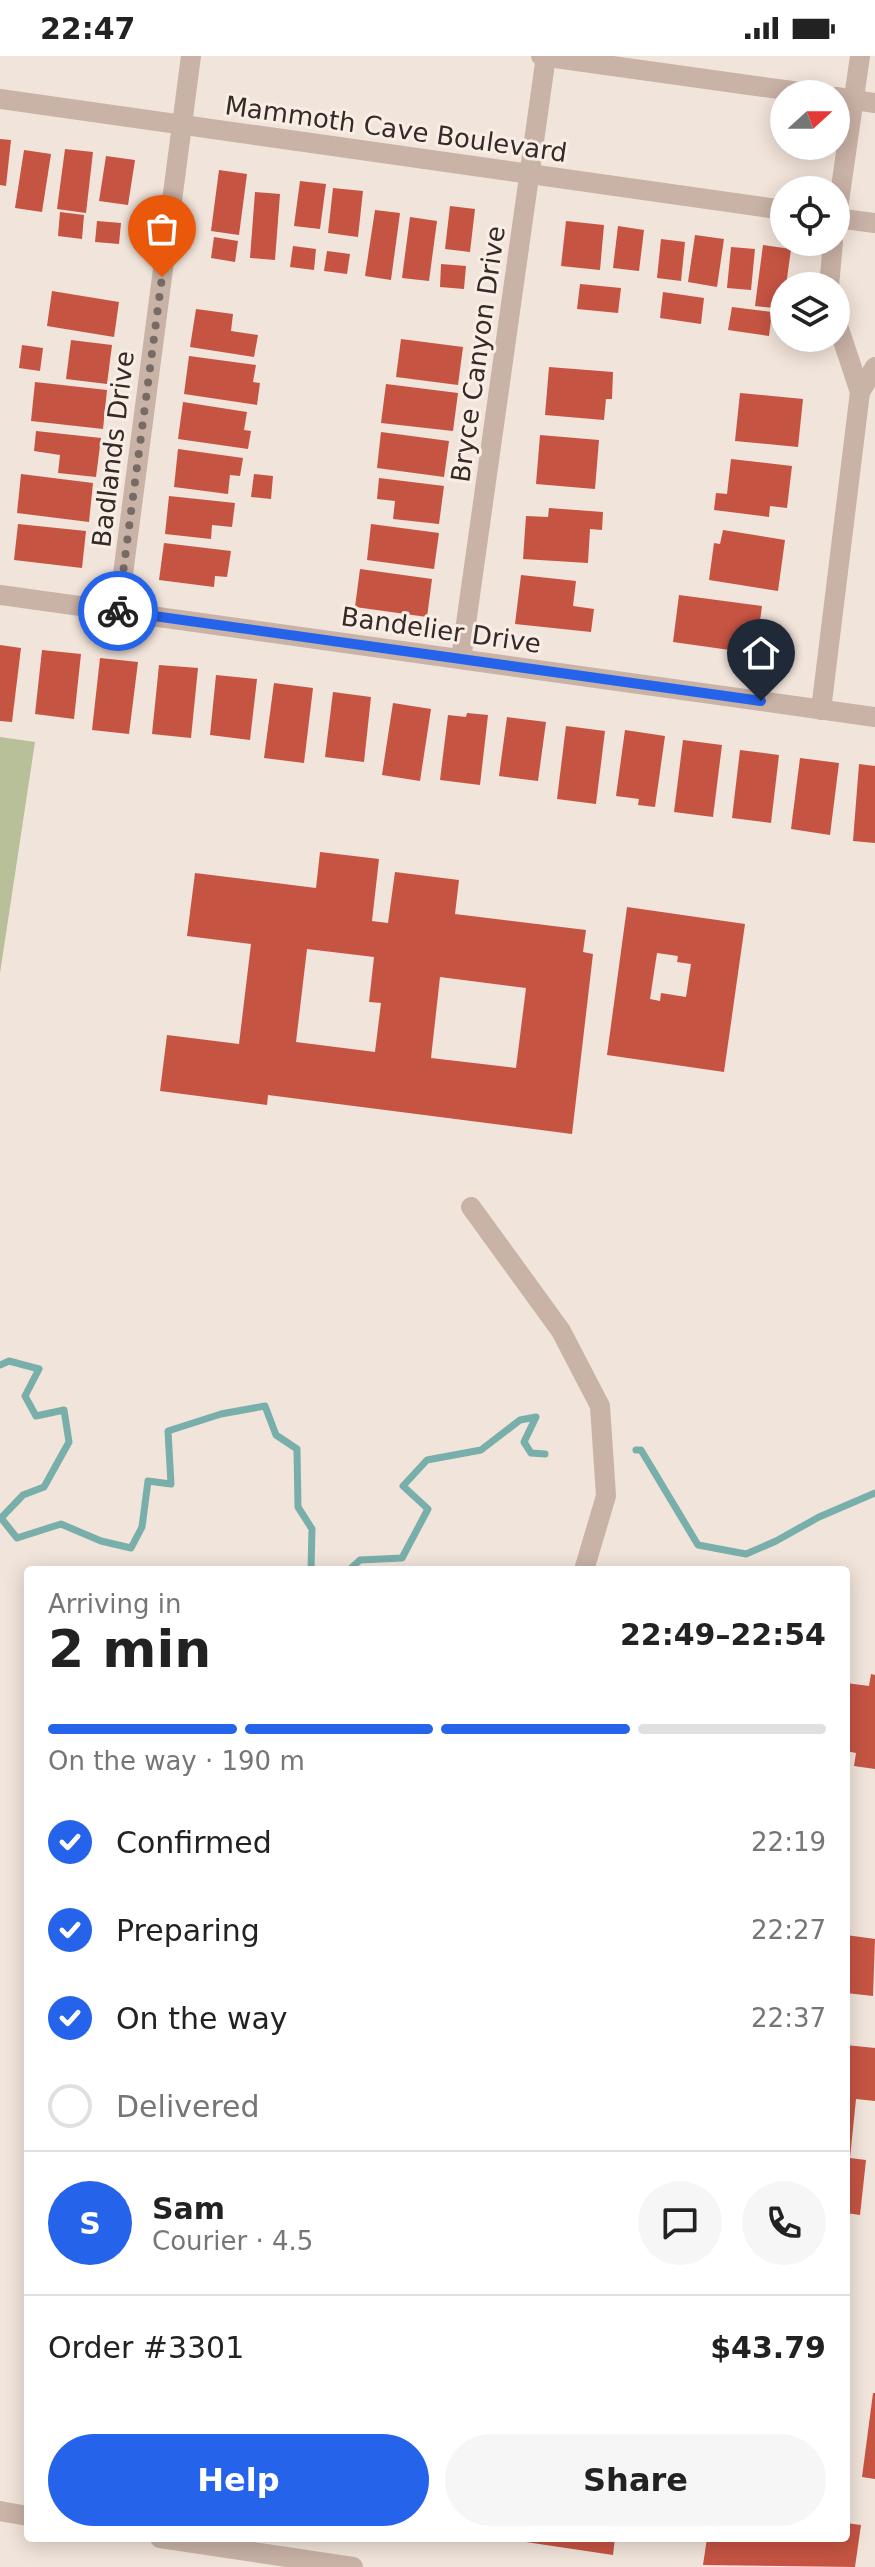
<!DOCTYPE html>
<html lang="en">
<head>
<meta charset="utf-8">
<style>
  :root { --surface:#fff; --page:#f6f6f6; --text:#222; --muted:#767676; --line:#e0e0e0; --accent:#2563eb }
  body { margin:0; font-family:"DejaVu Sans",sans-serif; background:var(--page); color:var(--text); height:100vh; display:flex; flex-direction:column; font-size:30px; white-space:nowrap }
  * { box-sizing:border-box; margin:0 }
  p { font-size:26px; color:var(--muted) }
  .icon { flex:none; width:44px; height:44px; fill:none; stroke:currentColor; stroke-width:2; stroke-linecap:round; stroke-linejoin:round }
  .map { position:relative; flex:1; overflow:hidden }
  .panel { position:absolute; left:24px; top:1510px; width:826px; height:976px; display:flex; flex-direction:column; background:var(--surface); border-radius:8px; box-shadow:0 4px 20px #0003 }
  .panel>* { flex:none }
  .needle { width:52px; rotate:69deg }
  .tools { position:absolute; left:770px; top:24px; display:grid; gap:16px }
  .tools a { display:grid; place-items:center; width:80px; height:80px; border-radius:50%; background:var(--surface); box-shadow:0 4px 20px #0003; font-size:40px }
  .pin { position:absolute; display:grid; place-items:center; width:68px; height:68px; color:#fff; margin:-82px -34px; border-radius:50% 50% 50% 0; rotate:-45deg; box-shadow:0 0 8px #0007 }
  .pin .icon { rotate:45deg }
  .courier { position:absolute; display:grid; place-items:center; width:80px; height:80px; margin:-40px; border:6px solid #2563eb; border-radius:50%; background:#fff; color:#222; box-shadow:0 2px 10px #0007 }
  .head em { font-style:normal; font-weight:800 }
  .head div { display:flex; flex-direction:column-reverse }
  .head { display:flex; align-items:center; justify-content:space-between; height:136px; padding:0 24px }
  h1 { font-size:52px; font-weight:800; line-height:60px }
  .bar { display:grid; grid-template-columns:repeat(4,1fr); gap:12px 8px; align-content:center; height:96px; padding:0 24px }
  .bar i { height:10px; border-radius:6px; background:var(--line) }
  .bar .selected { background:var(--accent) }
  .bar p { grid-column:span 4 }
  .line { display:flex; align-items:center; gap:20px; padding:0 24px; border-top:2px solid var(--line) }
  .line div { flex:1 }
  .round { display:grid; place-items:center; flex:none; width:84px; height:84px; border-radius:42px; background:var(--page) }
  ol { padding:0 24px; list-style:none }
  li { display:flex; align-items:center; gap:24px; height:88px }
  li p { margin-inline-start:auto }
  li .icon { padding:8px; border-radius:50%; background:var(--accent); color:#fff; stroke-width:4 }
  li:last-child { color:var(--muted) }
  li i { width:44px; height:44px; border:4px solid var(--line); border-radius:50% }
  .action { display:flex; gap:16px; margin-top:auto; padding:16px 24px }
  .action a { flex:1; height:92px; border-radius:48px; background:var(--accent); color:#fff; font-size:32px; font-weight:800; line-height:92px; text-align:center }
  .action a+a { background:var(--page); color:var(--text) }
  .status { display:flex; justify-content:space-between; align-items:center; height:56px; padding:0 40px; background:var(--surface); direction:ltr }
  .status svg { height:22px; fill:currentColor }
  .map>svg:first-child { display:block }
</style>
</head>
<body>
<div class="status"><b>22:47</b><svg viewBox="0 0 49 12"><path d="M0 12V9h3v3zM5 12V6h3v6zM10 12V3h3v9zM15 12V0h3v12zM26 1h20v11H26zM47 4h2v5h-2z"/></svg></div>
<div class="map">
<svg width="875" height="2511" viewBox="0 0 875 2511">
  <rect width="100%" height="100%" fill="#f1e4da"/>
  <path fill="#b8c09a" d="M0,681L35,686L0,917Z"/>
  <g fill="none" stroke-linecap="round" stroke-linejoin="round">
    <g stroke="#79afab" stroke-width="7">
      <path d="M0,1309L9,1305L39,1313L25,1340L36,1360L64,1354L69,1386L44,1431L23,1439L1,1462L17,1482L61,1468L101,1485L131,1492L142,1471L148,1425L171,1428L168,1375L221,1358L265,1350L276,1379L297,1393L298,1451L312,1473L311,1514"/>
      <path d="M636,1394H641L698,1489L746,1498L776,1485L819,1461L875,1437"/>
      <path d="M349,1514L360,1504L402,1502L428,1453L403,1430L427,1404L481,1394L520,1364L536,1361L524,1386L531,1397L545,1398"/>
    </g>
  </g>
  <g fill="#c65443" fill-rule="evenodd">
    <path d="M0,83L11,84L6,130L0,129Z"/>
    <path d="M65,93L93,96L86,157L57,153Z"/>
    <path d="M24,94L51,98L42,156L15,152Z"/>
    <path d="M106,100L135,104L128,149L99,145Z"/>
    <path d="M219,114L247,118L239,179L211,175Z"/>
    <path d="M300,125L326,128L320,173L294,170Z"/>
    <path d="M333,132L363,135L358,181L328,177Z"/>
    <path d="M255,136L280,138L275,204L250,202Z"/>
    <path d="M450,150L475,153L470,196L445,193Z"/>
    <path d="M375,154L400,157L391,224L365,220Z"/>
    <path d="M60,156L84,159L82,183L58,180Z"/>
    <path d="M410,161L437,165L429,225L402,222Z"/>
    <path d="M97,165L121,167L119,188L95,186Z"/>
    <path d="M566,165L604,169L600,214L561,210Z"/>
    <path d="M618,170L644,174L639,215L613,212Z"/>
    <path d="M695,179L724,183L717,231L688,226Z"/>
    <path d="M214,181L238,185L235,206L211,202Z"/>
    <path d="M661,183L685,186L681,225L657,222Z"/>
    <path d="M763,189L791,193L786,230H784L783,253L755,250Z"/>
    <path d="M293,190L316,193L314,214L290,211Z"/>
    <path d="M731,191L755,193L751,234L727,232Z"/>
    <path d="M327,195L350,198L347,218L324,215Z"/>
    <path d="M441,208L466,210L464,233L440,231Z"/>
    <path d="M580,228L621,232L618,257L577,253Z"/>
    <path d="M52,235L119,246L114,281L47,270Z"/>
    <path d="M663,236L704,242L701,268L660,262Z"/>
    <path d="M732,251L772,256L769,280L728,274Z"/>
    <path d="M196,253L233,258L231,275L258,279L254,301L190,291Z"/>
    <path d="M401,283L463,291L458,329L396,321Z"/>
    <path d="M71,284L112,289L107,328L66,323Z"/>
    <path d="M22,289L43,292L40,315L19,312Z"/>
    <path d="M189,300L256,309L253,326L260,327L257,349L184,338Z"/>
    <path d="M549,311L613,316L612,343H606L604,364L545,359Z"/>
    <path d="M35,326L107,334L103,373L31,365Z"/>
    <path d="M386,328L458,337L453,375L381,367Z"/>
    <path d="M740,337L803,343L798,391L735,385Z"/>
    <path d="M183,346L247,356L244,374L251,375L248,393L178,383Z"/>
    <path d="M36,375L101,382L96,421L58,417L60,399L34,395Z"/>
    <path d="M381,376L449,385L444,421L377,412Z"/>
    <path d="M540,379L599,384L595,433L536,428Z"/>
    <path d="M178,393L243,402L240,420L230,419L228,438L174,431Z"/>
    <path d="M731,403L792,410L787,452L770,450L769,461L714,454L716,437L727,438Z"/>
    <path d="M21,418L93,427L89,466L17,457Z"/>
    <path d="M254,418L273,420L271,443L251,441Z"/>
    <path d="M379,422L444,430L439,468L393,463L395,445L377,443Z"/>
    <path d="M169,440L235,447L232,471L212,469L211,483L165,478Z"/>
    <path d="M549,452L603,456L602,474L590,473L588,507L523,503L526,460L548,461Z"/>
    <path d="M18,468L86,475L82,512L14,504Z"/>
    <path d="M371,468L439,477L434,513L367,504Z"/>
    <path d="M723,474L785,484L778,535L709,524L714,487L720,488Z"/>
    <path d="M164,487L231,495L227,521L215,520L214,531L159,524Z"/>
    <path d="M360,513L432,523L427,561L355,551Z"/>
    <path d="M521,519L576,525L573,550L594,553L591,576L515,568Z"/>
    <path d="M679,539L762,550L757,587L746,585L744,596L673,586Z"/>
    <path d="M0,589L21,592L12,666L0,665Z"/>
    <path d="M42,594L81,598L74,663L35,658Z"/>
    <path d="M100,602L138,606L129,678L92,674Z"/>
    <path d="M159,609L198,612L191,682L152,678Z"/>
    <path d="M216,619L257,623L250,684L210,679Z"/>
    <path d="M274,627L313,632L304,707L264,702Z"/>
    <path d="M333,636L371,641L364,706L325,701Z"/>
    <path d="M393,647L431,653L420,725L382,719Z"/>
    <path d="M467,657L488,659L480,729L440,724L448,659L466,661Z"/>
    <path d="M507,661L546,666L538,725L499,720Z"/>
    <path d="M566,670L605,675L596,748L557,743Z"/>
    <path d="M625,674L665,680L655,751L638,749L639,743L616,740Z"/>
    <path d="M683,684L722,689L713,761L674,756Z"/>
    <path d="M740,694L779,699L771,767L732,762Z"/>
    <path d="M800,702L839,707L830,779L791,773Z"/>
    <path d="M859,708L875,710V787L853,785Z"/>
    <path d="M320,796L379,803L372,865L388,867L395,816L459,824L455,858L586,874L583,896L593,898L572,1078L268,1039L267,1049L160,1035L167,979L239,988L251,888L187,880L195,817L316,832ZM307,893L374,901L369,946L381,947L375,996L296,986ZM440,921L526,932L516,1012L431,1002Z"/>
    <path d="M627,851L745,868L724,1016L607,999ZM657,897L678,900L677,906L691,908L686,941L661,937L660,945L650,943Z"/>
    <path d="M871,1618L875,1619V1713L854,1710L856,1697L846,1695V1627L869,1630Z"/>
    <path d="M846,1879L875,1883L873,1940L846,1937Z"/>
    <path d="M846,1989L875,1992V2045L856,2043L850,2102L866,2104L860,2159L846,2157Z"/>
    <path d="M873,2337H875V2423L862,2421Z"/>
    <path d="M846,2467L861,2469L855,2511L703,2509L707,2482H846Z"/>
    <path d="M499,2482H615L613,2499Z"/>
  </g>
  <g fill="none" stroke-linecap="round" stroke-linejoin="round">
    <g stroke="#c9b2a6" stroke-width="20">
      <path d="M541,0L814,38"/>
      <path d="M836,41L875,47"/>
      <path d="M0,43L784,154"/>
      <path d="M836,162L875,167"/>
      <path d="M836,166L860,0"/>
      <path d="M829,230L833,186"/>
      <path d="M860,336L875,311"/>
      <path d="M0,539L875,661"/>
      <path d="M118,556L191,0"/>
      <path d="M461,603L546,0"/>
      <path d="M821,654L860,336L836,264"/>
      <path d="M471,1151L561,1275L600,1350L606,1440L584,1514"/>
      <path d="M0,2455L28,2460"/>
      <path d="M160,2482L353,2511"/>
    </g>
  </g>
  <g fill="none" stroke-linecap="round" stroke-linejoin="round">
    <path stroke="#776b66" stroke-width="8" stroke-dasharray="0 14.4" d="M118,555L162,221"/>
    <path stroke="#2563eb" stroke-width="10" d="M118,555L761,645"/>
  </g>
  <g text-anchor="middle" stroke-width="6" stroke-linejoin="round" paint-order="stroke">
    <g font-size="26" fill="#352a27" stroke="#f9eee6">
      <text transform="translate(396 73) rotate(8)" y="9">Mammoth Cave Boulevard</text>
      <text transform="translate(478 298) rotate(-82)" y="9">Bryce Canyon Drive</text>
      <text transform="translate(113 393) rotate(-83)" y="9">Badlands Drive</text>
      <text transform="translate(441 574) rotate(8)" y="9">Bandelier Drive</text>
    </g>
  </g>
</svg>
<div class="tools">
<a><svg class="needle" viewBox="-14 -14 28 28"><path d="M0-13l5 13h-10z" fill="#e53935"/><path d="M0 13l5-13h-10z" fill="#767676"/></svg></a>
<a><svg class="icon" aria-label="locate" viewBox="0 0 24 24"><circle cx="12" cy="12" r="6"/><path d="M12 2v4M12 18v4M2 12h4M18 12h4"/></svg></a>
<a><svg class="icon" aria-label="layers" viewBox="0 0 24 24"><path d="M12 4l9 5-9 5-9-5zM3 14l9 5 9-5"/></svg></a>
</div>
<div class="pin" style="left:162px;top:221px;background:#ea580c"><svg class="icon" aria-label="bag" viewBox="0 0 24 24"><path d="M5 8h14l-1 12H6zM9 8a3 3 0 0 1 6 0"/></svg></div>
<div class="pin" style="left:761px;top:645px;background:#1f2937"><svg class="icon" aria-label="home" viewBox="0 0 24 24"><path d="M3 11l9-7 9 7M6 9v11h12V9"/></svg></div>
<div class="courier" style="left:118px;top:555px"><svg class="icon" aria-label="bike" viewBox="0 0 24 24"><circle cx="6" cy="16" r="4"/><circle cx="18" cy="16" r="4"/><path d="M6 16l4-8h5l3 8M10 8l3 8H6M13 5h3"/></svg></div>
<section class="panel">
<div class="head"><div><h1>2 min</h1><p>Arriving in</p></div><em>22:49–22:54</em></div>
<div class="bar"><i class="selected"></i><i class="selected"></i><i class="selected"></i><i></i><p>On the way · 190 m</p></div>
<ol>
<li><svg class="icon" aria-label="check" viewBox="0 0 24 24"><path d="M5 12l5 5 9-10"/></svg>Confirmed<p>22:19</p></li>
<li><svg class="icon" aria-label="check" viewBox="0 0 24 24"><path d="M5 12l5 5 9-10"/></svg>Preparing<p>22:27</p></li>
<li><svg class="icon" aria-label="check" viewBox="0 0 24 24"><path d="M5 12l5 5 9-10"/></svg>On the way<p>22:37</p></li>
<li><i></i>Delivered</li>
</ol>
<div class="line" style="height:144px"><b class="round" style="background:var(--accent);color:#fff">S</b><div><b>Sam</b><p>Courier · 4.5</p></div><a class="round"><svg class="icon" aria-label="chat" viewBox="0 0 24 24"><path d="M4 5h16v11H9l-5 4z"/></svg></a><a class="round"><svg class="icon" aria-label="phone" viewBox="0 0 24 24"><path d="M5 4h4l2 5-3 2q2 4 5 5l2-3 5 2v4C11 20 4 13 5 4z"/></svg></a></div>
<div class="line" style="height:104px"><div>Order #3301</div><b>$43.79</b></div>
<div class="action"><a>Help</a><a>Share</a></div>
</section>
</div>
</body>
</html>
